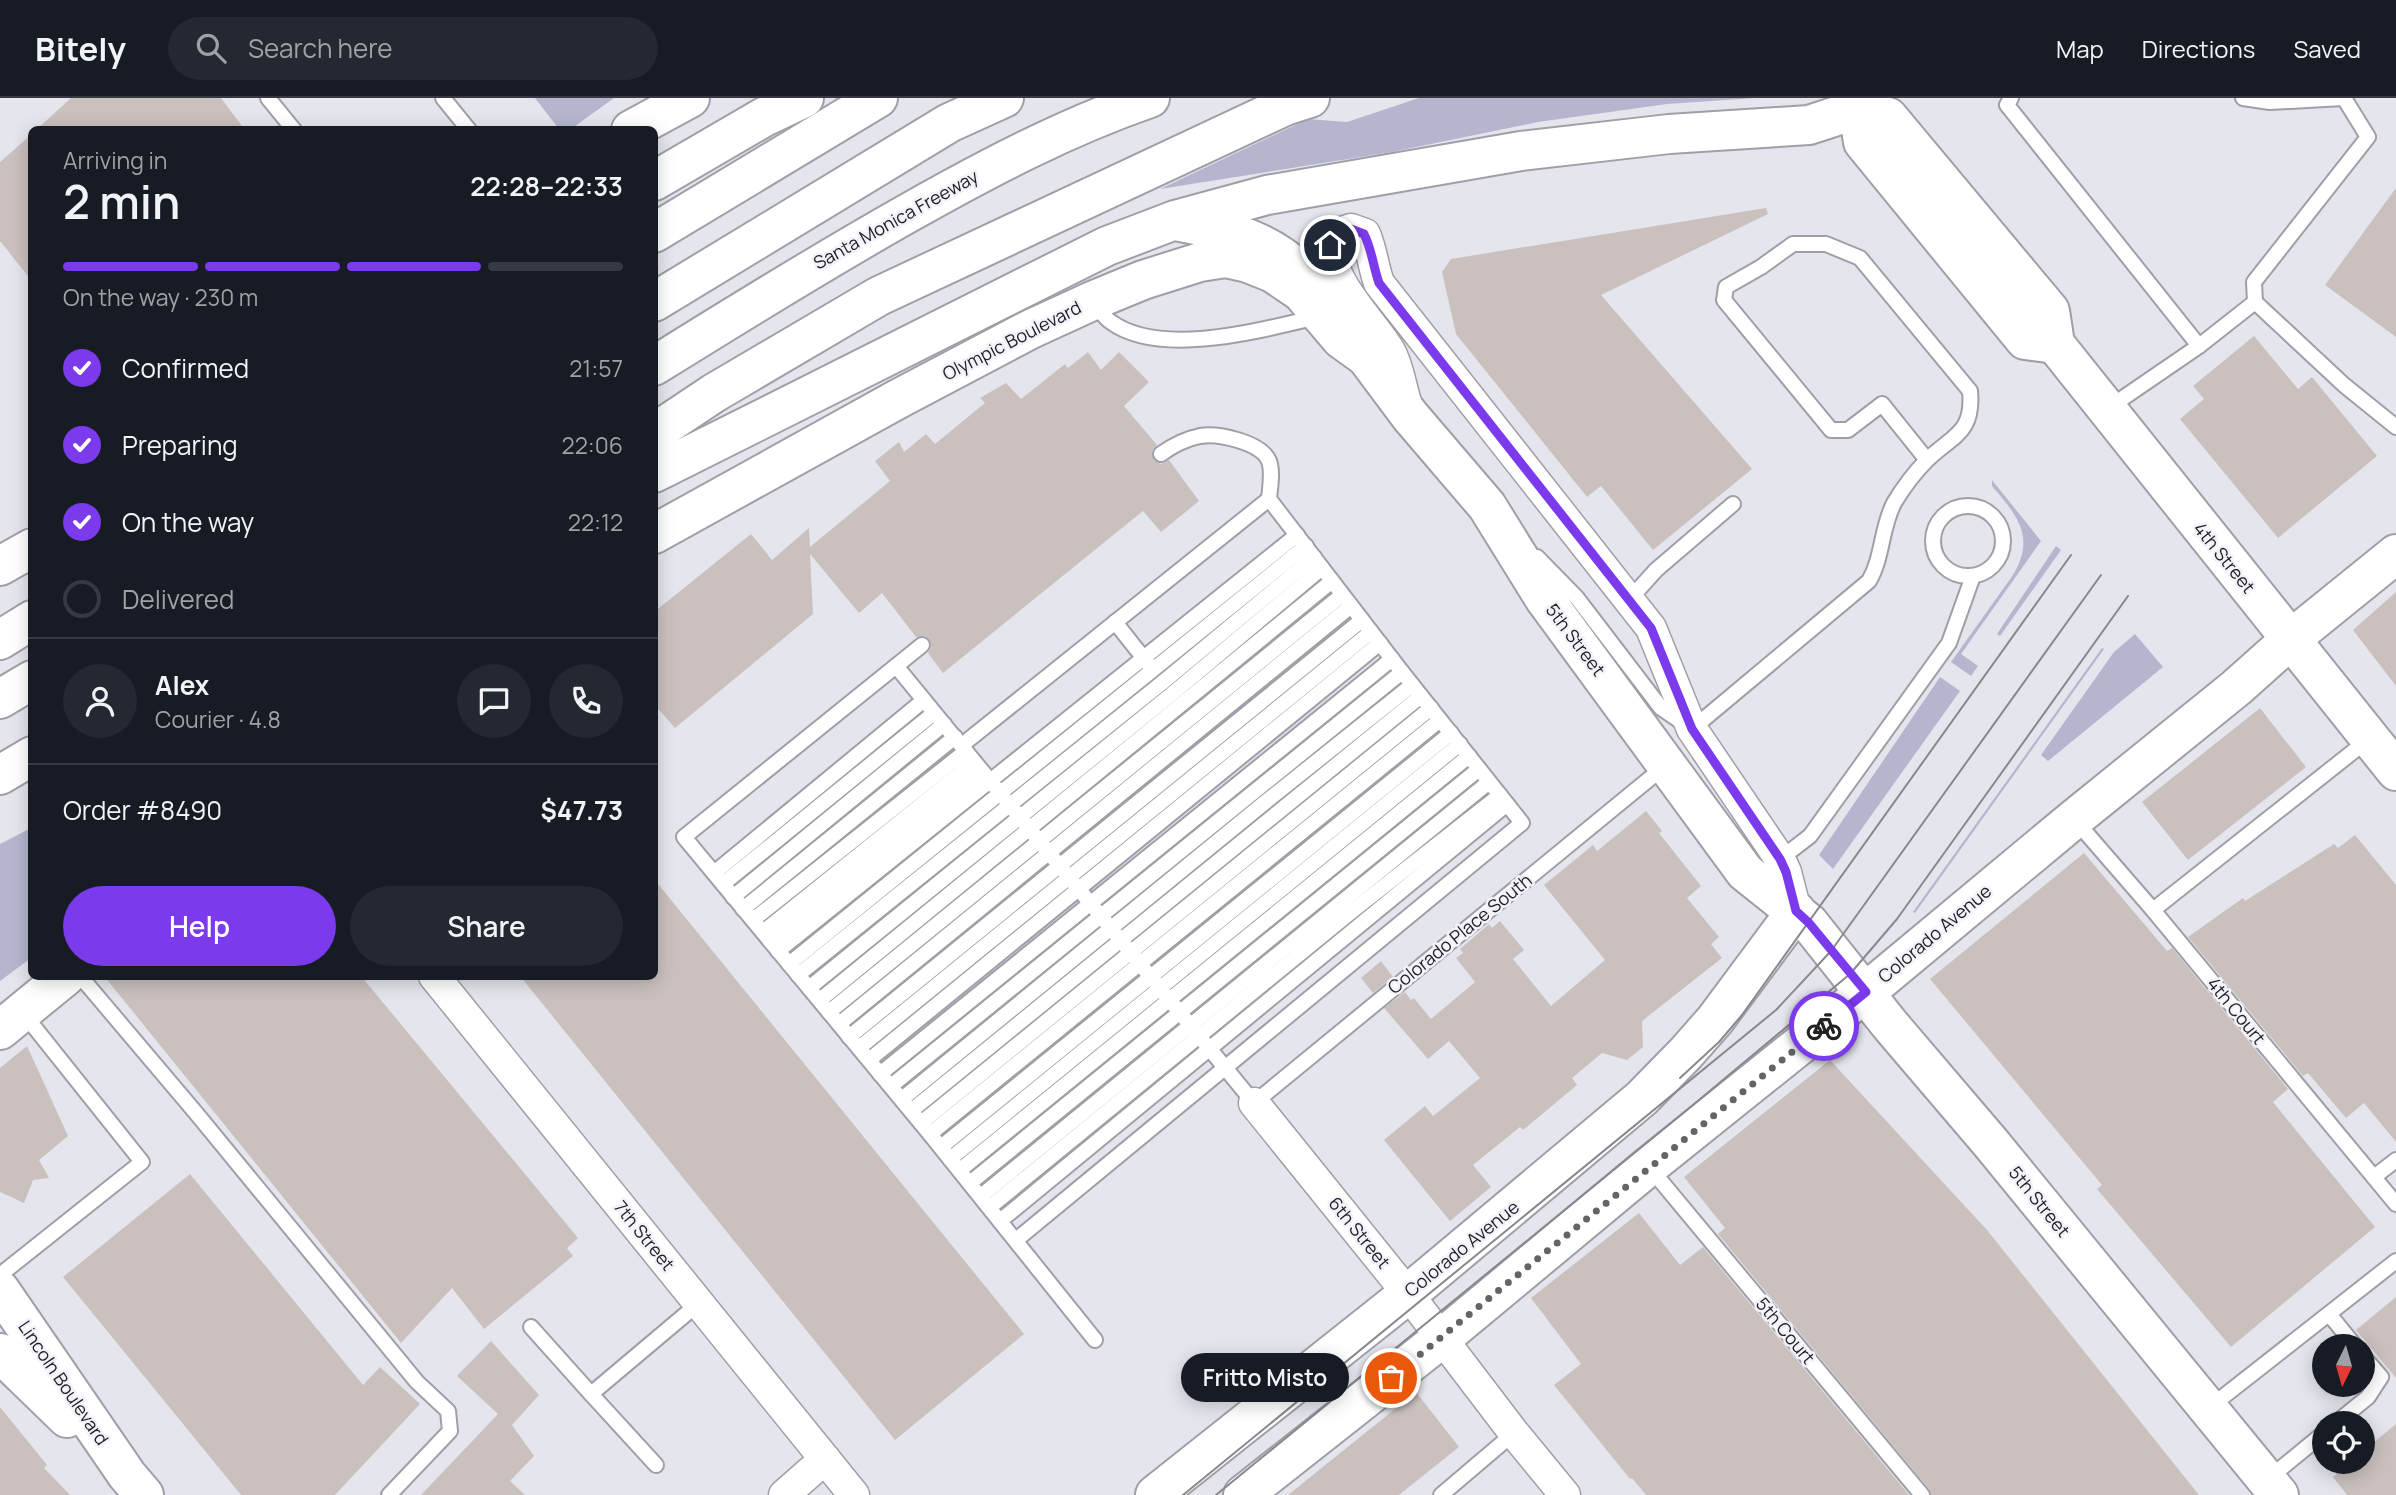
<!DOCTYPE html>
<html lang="en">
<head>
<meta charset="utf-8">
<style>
  :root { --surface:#171b24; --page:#242831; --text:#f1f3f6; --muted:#9ea1a6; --line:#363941; --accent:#7c3aed }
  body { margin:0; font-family:Manrope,sans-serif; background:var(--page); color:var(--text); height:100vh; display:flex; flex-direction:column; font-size:26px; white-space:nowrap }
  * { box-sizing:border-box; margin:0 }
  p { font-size:23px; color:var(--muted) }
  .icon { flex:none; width:38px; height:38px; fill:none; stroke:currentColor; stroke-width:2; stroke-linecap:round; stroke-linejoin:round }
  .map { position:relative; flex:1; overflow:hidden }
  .side { position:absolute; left:28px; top:28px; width:630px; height:854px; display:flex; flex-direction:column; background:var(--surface); border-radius:10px; box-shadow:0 4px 18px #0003 }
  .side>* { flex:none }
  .needle { width:46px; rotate:185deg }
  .fabs { position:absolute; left:2312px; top:1236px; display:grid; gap:14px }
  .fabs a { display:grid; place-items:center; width:63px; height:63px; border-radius:50%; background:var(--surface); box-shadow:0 4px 18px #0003; font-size:35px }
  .pin { position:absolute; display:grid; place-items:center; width:60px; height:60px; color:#fff; margin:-30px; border:4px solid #fff; border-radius:50%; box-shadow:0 2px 7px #0007 }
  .courier { position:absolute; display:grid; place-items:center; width:70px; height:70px; margin:-35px; border:5px solid #7c3aed; border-radius:50%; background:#fff; color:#222; box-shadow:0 2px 9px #0007 }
  .bubble { position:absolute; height:49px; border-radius:24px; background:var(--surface); box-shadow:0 4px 18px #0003; font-size:23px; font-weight:600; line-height:49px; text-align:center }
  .headline em { font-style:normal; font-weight:600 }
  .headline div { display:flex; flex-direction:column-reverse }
  .headline { display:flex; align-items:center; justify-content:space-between; height:119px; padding:0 35px }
  h1 { font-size:46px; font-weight:600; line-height:52px }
  .bar { display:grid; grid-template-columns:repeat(4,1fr); gap:10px 7px; align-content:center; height:84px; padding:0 35px }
  .bar i { height:9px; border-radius:5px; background:var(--line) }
  .bar .active { background:var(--accent) }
  .bar p { grid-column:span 4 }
  .line { display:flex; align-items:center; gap:18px; padding:0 35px; border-top:2px solid var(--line) }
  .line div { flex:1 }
  .round { display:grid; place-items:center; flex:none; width:74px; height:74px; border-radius:37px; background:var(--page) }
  ol { padding:0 35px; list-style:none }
  li { display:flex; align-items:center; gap:21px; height:77px }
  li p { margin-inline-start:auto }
  li .icon { padding:7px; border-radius:50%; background:var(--accent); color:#fff; stroke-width:4 }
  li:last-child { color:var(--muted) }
  li i { width:38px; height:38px; border:4px solid var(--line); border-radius:50% }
  .button { display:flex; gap:14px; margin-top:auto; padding:14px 35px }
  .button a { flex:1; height:80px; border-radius:42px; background:var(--accent); color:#fff; font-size:28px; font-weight:600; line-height:80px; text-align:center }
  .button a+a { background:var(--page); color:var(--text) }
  header { display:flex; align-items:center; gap:42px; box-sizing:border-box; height:98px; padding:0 35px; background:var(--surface); border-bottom:2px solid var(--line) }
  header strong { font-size:33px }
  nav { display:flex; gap:38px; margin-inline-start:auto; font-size:24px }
  .search { width:490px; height:63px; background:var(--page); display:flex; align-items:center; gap:18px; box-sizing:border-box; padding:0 24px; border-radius:38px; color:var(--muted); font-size:26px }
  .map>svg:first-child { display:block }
</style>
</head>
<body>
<header>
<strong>Bitely</strong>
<div class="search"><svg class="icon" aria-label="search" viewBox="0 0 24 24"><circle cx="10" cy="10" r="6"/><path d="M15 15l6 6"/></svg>Search here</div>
<nav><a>Map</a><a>Directions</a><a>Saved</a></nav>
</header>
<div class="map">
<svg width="2396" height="1397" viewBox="0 0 2396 1397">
  <rect width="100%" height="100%" fill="#e5e5ed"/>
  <g fill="#b6b5cf">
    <path d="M535,0H614L571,31H559Z"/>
    <path d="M1419,0H1755L1667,6L1538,24L1392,54L1160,91L1308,21L1347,24Z"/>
    <path d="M1992,382L2041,443L1961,556L1978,568L1971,578L1951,564L2013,477C2036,439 2017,417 1992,388Z"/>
    <path d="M2056,448L2061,452L2000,538L1997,536Z"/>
    <path d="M2135,536L2163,569L2048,663L2041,657L2114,554Z"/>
    <path d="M2102,550L2104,551L1915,815L1913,814Z"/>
    <path d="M1940,579L1960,593L1833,771L1819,757Z"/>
    <path d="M31,730V860L0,883V746Z"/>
  </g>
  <g fill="#cac1bf">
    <path d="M71,0H221L245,32H36Z"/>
    <path d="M32,36V183L0,143V64Z"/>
    <path d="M2396,90V239L2325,187Z"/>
    <path d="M1766,110L1768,116L1601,197L1752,371L1653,452L1601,388L1587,399L1456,236L1442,174L1451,161Z"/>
    <path d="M2254,238L2298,291L2312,279L2377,358L2278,440L2180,321L2204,301L2193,288Z"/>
    <path d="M1088,254L1101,272L1119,254L1149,284L1124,308L1157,347L1152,353L1154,362L1161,366L1169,362L1199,403L1161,434L1143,413L943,575L928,555L931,550L930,542L925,538L916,539L882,495L859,515L810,456L813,516L675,630L654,606V514L751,436L772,462L809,430L810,449L890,383L875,363L899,344L904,354L926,336L935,346L985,305L980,300L1006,285L1021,301L1065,266L1068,270Z"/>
    <path d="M2396,494V588L2353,532Z"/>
    <path d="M2260,610L2306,669L2188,762L2142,704Z"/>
    <path d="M1646,713L1662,733L1659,735L1701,788L1687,800L1719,839L1711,846L1722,860L1642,923L1643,949L1627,962L1602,955L1572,980L1577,987L1523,1032L1520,1029L1473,1067L1491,1089L1450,1123L1384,1042L1425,1008L1433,1018L1480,980L1449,943L1428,961L1384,910L1405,894L1411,902L1414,900L1431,921L1475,884L1456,860L1463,855L1460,851L1489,826L1492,830L1500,823L1524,852L1513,861L1551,908L1605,862L1544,787L1593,747L1597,753Z"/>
    <path d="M2355,737L2396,787V1044L2364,1005L2346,1020L2308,975L2303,978L2188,839L2243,800L2245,803L2334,746L2338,750Z"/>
    <path d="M2084,755L2167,853L2172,850L2288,991L2273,1004L2375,1129L2231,1249L2097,1091L2102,1087L1930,881Z"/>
    <path d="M654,781L1024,1236L895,1342L520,878H654Z"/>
    <path d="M1381,863L1393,879L1373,895L1361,880Z"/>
    <path d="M104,878H361L578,1140L567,1150L573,1158L484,1231L452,1190L401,1245Z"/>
    <path d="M27,948L68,1038L39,1062L49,1080L33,1082L24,1105L0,1094V970Z"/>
    <path d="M1830,962L1987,1132L2199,1397H1931L1929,1391L1718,1136L1725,1130L1684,1079Z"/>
    <path d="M190,1076L363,1287L380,1269L420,1306L335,1397H241L63,1179Z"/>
    <path d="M1639,1115L1680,1167L1703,1149L1909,1397H1646L1632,1380L1630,1381L1554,1287L1581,1266L1531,1200Z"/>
    <path d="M2396,1199V1280L2356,1232Z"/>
    <path d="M491,1243L539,1297L512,1327L534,1358L510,1383L525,1397H421L498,1316L457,1278Z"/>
    <path d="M1416,1294L1459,1349L1399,1397H1288Z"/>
    <path d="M0,1309L47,1367L44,1370L70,1397H0Z"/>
    <path d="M2396,1326V1397H2347L2333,1379L2352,1363H2362V1354Z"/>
  </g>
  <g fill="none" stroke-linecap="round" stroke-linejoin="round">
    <defs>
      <g id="lane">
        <path d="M268,0L294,32"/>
        <path d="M443,0L469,32"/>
        <path d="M2011,0L2007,7L2199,248"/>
        <path d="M2243,0L2270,4L2343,0"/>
        <path d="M1093,204C1099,210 1104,220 1111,224C1160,260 1262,232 1317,219"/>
        <path d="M2255,204L2254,184L2368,39L2344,0"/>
        <path d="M2107,311L2199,248L2255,204L2344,287L2396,329"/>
        <circle cx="1968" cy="443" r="35"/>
        <path d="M1537,459L1577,500L1661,610L1692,631L1869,483C1883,459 1881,430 1894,405C1903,390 1915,374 1927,362C1953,337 1974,335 1970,293L1860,160L1826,146H1793L1761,169L1726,189L1724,202L1831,332H1848L1882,306L1927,362"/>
        <path d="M1629,502L1656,472L1733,406"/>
        <path d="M1115,524L1149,567"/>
        <path d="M896,568L922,547"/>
        <path d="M962,647L1269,401"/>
        <path d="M2075,722L2153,812L2396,1106"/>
        <path d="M1780,761L1810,738L1949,545L1973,478"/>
        <path d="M714,775L924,602"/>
        <path d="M723,786L934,615"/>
        <path d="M733,799L944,626"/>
        <path d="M743,811L955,639"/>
        <path d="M2153,812L2369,641"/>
        <path d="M753,822L966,653"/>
        <path d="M763,834L974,664"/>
        <path d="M770,843L983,674"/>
        <path d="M778,853L1297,437"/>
        <path d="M789,866L1306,448"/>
        <path d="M798,877L1163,584L1314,459"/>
        <path d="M80,878L196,1015L417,1284L448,1313L450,1333L389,1397"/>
        <path d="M809,890L1173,595L1322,470"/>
        <path d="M820,902L1332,483"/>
        <path d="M829,914C999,774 1172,637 1342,497"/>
        <path d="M839,926L1351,508"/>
        <path d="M849,939L1362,522"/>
        <path d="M859,950L1371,534"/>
        <path d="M869,962L1380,545"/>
        <path d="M880,976L1392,561"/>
        <path d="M891,988L1402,574"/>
        <path d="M902,1001L1263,706L1412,587"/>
        <path d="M911,1013L1421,598"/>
        <path d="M921,1025L1431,610"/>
        <path d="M930,1036L1440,622"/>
        <path d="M941,1049L1451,635"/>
        <path d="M950,1061L1460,646"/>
        <path d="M1650,1070L1922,1397"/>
        <path d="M960,1072L1469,658"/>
        <path d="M2374,1079L2396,1062"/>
        <path d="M970,1085L1479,671"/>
        <path d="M981,1098L1489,684"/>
        <path d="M990,1109L1351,814L1500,697"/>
        <path d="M1000,1123L1507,706"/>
        <path d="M1016,1142L1522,725L1402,574L1269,401C1270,389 1273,374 1269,363C1261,344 1218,335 1200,338C1185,341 1172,348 1161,356"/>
        <path d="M0,1177L142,1064L23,915"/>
        <path d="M2329,1216L2355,1248"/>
        <path d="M531,1229L591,1296L699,1205"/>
        <path d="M1095,1242L930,1036L684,739L896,568L1254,1005L1665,668"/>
        <path d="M591,1296L656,1367"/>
        <path d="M2210,1309L2396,1163"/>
        <path d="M2336,1325L2368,1299L2381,1279L2362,1257"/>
        <path d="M2268,1381L2324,1335"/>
        <path d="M1441,1397L1514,1335"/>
      </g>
      <g id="street">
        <path d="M1406,304C1401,288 1398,267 1390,253C1372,222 1316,173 1336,136L1351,131L1365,136C1372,152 1373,168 1379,185L1651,530L1692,631L1780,761L1786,774L1796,813"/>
        <path d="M434,878L854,1397"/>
        <path d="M1254,1005L1408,1196L1514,1335L1565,1397"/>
        <path d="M784,1397L825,1361"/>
      </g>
      <g id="secondary">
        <path d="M1849,0L1858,11L1863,44L2025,242L2055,246"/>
        <path d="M1858,11L1888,19L2050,213L2055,246L2396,673"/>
        <path d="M631,32L690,0"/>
        <path d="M654,436L898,301L1031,231L1092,203L1143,182L1200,164L1226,160L1248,165L1273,175L1301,194L1341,241L1366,259L1410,318L1487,408L1544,500L1745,774L1809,825L1891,928L1990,1044L2279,1397"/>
        <path d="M1155,1397L1408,1196L1642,1000L1686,955L1715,922L1796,813"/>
        <path d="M1243,1397L1442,1240L1649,1068L1866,894L2074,721L2236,590L2291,541L2396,456"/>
      </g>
      <g id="primary">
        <path d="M0,1192L127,1377L144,1397"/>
        <path d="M0,1255L67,1320"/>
      </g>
      <g id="highway">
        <path d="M654,83L764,19L804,0"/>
        <path d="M1180,124C1204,129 1232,133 1254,143C1307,166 1337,212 1366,259"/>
        <path d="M654,135L878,0"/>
        <path d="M654,204L949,25L1004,0"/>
        <path d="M654,268C739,215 823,163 910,114C988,70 1066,29 1150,0"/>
        <path d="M654,335L714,295L879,198L1285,8L1310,0"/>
        <path d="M654,375L1107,148L1175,122L1267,97L1521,53L1669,36L1809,27L1858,11"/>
        <path d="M0,468L32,450"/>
        <path d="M0,542L32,522"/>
        <path d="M0,601L32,582"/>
        <path d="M0,677L32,658"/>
        <path d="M0,932L66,878"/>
      </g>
    </defs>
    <use href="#lane" stroke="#a09fa7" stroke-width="18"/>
    <use href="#street" stroke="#a09fa7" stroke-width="33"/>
    <use href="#secondary" stroke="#a09fa7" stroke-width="42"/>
    <use href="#primary" stroke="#a09fa7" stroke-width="42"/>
    <use href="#highway" stroke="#a09fa7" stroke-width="42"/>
    <use href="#lane" stroke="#fff" stroke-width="14"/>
    <use href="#street" stroke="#fff" stroke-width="30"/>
    <use href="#secondary" stroke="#fff" stroke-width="38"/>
    <use href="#primary" stroke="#fff" stroke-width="38"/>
    <use href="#highway" stroke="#fff" stroke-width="38"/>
    <g stroke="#88888d" stroke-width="2">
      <path d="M1680,980L1719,944L1742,917L2071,457"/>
      <path d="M1183,1397L1776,912L1831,853L2101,477"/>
      <path d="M1216,1397L1693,1007L1850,876L1897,821L2128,498"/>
    </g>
  </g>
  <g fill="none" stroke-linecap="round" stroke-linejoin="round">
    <path stroke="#646468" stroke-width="7" stroke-dasharray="0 12.6" d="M1391,1280L1824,928"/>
    <path stroke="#7c3aed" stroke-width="9" d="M1330,147L1336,136L1351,131L1364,136C1372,152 1373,168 1379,185L1651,530L1692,631L1780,761L1786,774L1796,813L1809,825L1866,894L1824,928"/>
  </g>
  <g text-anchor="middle" stroke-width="5" stroke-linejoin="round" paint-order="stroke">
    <g font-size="18" fill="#1e1e20" stroke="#f3f2fa">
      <text transform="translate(896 122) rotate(-29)" y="6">Santa Monica Freeway</text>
      <text transform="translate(1012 243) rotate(-27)" y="6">Olympic Boulevard</text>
      <text transform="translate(2224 460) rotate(51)" y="6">4th Street</text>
      <text transform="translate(1575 542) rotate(53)" y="6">5th Street</text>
      <text transform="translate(1460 836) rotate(-39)" y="6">Colorado Place South</text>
      <text transform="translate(1935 836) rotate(-40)" y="6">Colorado Avenue</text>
      <text transform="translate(2236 913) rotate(51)" y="6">4th Court</text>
      <text transform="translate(2039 1104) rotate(51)" y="6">5th Street</text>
      <text transform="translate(1359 1135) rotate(51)" y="6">6th Street</text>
      <text transform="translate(644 1138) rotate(51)" y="6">7th Street</text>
      <text transform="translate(1462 1151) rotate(-39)" y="6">Colorado Avenue</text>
      <text transform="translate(1785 1233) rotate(50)" y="6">5th Court</text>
      <text transform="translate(63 1285) rotate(56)" y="6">Lincoln Boulevard</text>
    </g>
  </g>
</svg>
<div class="fabs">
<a><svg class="needle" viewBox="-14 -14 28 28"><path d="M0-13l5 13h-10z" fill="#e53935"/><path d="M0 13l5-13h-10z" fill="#9ea1a6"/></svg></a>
<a><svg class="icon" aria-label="locate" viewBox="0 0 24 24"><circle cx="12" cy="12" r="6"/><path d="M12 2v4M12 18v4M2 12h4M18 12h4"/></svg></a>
</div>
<div class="pin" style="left:1391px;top:1280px;background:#ea580c"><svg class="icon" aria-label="bag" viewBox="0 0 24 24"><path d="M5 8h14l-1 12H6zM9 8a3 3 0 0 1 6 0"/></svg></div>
<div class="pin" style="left:1330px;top:147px;background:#1f2937"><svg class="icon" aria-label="home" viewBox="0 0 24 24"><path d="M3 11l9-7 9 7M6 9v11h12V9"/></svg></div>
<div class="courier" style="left:1824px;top:928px"><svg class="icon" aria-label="bike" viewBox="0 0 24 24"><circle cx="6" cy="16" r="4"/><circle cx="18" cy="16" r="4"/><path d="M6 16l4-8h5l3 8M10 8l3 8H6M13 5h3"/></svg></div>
<div class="bubble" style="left:1181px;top:1255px;width:168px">Fritto Misto</div>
<section class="side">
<div class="headline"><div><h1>2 min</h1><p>Arriving in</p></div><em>22:28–22:33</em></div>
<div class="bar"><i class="active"></i><i class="active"></i><i class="active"></i><i></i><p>On the way · 230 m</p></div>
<ol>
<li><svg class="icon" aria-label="check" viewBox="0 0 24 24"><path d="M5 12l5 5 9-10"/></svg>Confirmed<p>21:57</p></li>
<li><svg class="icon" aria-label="check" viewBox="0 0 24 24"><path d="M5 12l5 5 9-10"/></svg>Preparing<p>22:06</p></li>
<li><svg class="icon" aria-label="check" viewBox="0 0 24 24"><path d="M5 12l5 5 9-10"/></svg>On the way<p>22:12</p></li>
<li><i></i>Delivered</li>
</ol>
<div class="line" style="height:126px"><a class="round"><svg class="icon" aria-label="person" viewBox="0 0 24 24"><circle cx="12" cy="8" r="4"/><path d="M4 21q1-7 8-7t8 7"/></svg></a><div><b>Alex</b><p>Courier · 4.8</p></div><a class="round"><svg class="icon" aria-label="chat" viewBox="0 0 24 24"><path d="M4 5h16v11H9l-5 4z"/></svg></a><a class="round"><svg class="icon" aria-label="phone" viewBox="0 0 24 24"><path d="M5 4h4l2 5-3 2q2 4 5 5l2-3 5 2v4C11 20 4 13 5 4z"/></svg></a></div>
<div class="line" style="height:91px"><div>Order #8490</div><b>$47.73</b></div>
<div class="button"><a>Help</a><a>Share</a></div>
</section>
</div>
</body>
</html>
